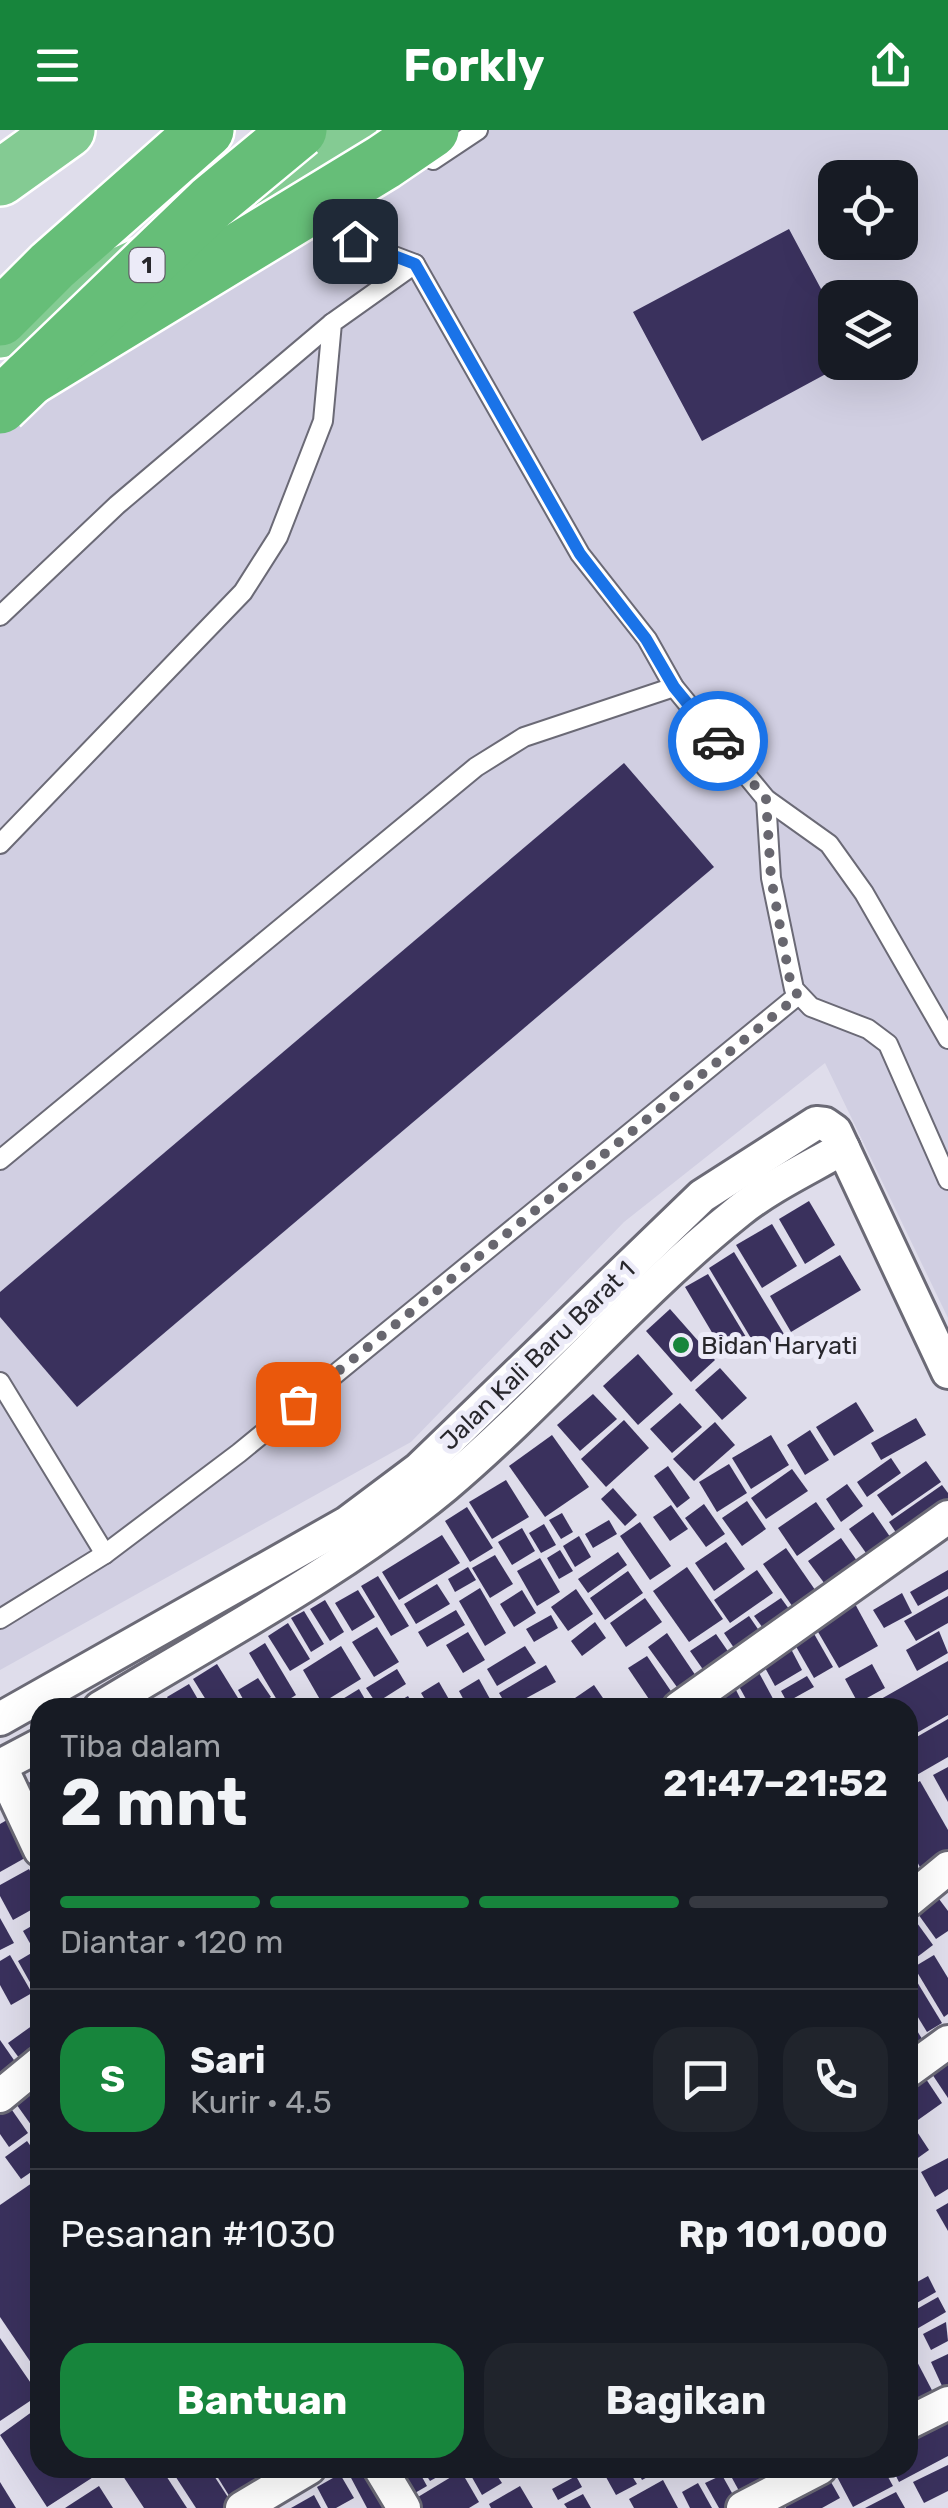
<!DOCTYPE html>
<html lang="id">
<head>
<meta charset="utf-8">
<style>
  :root { --surface:#171b24; --page:#20242c; --text:#f1f3f6; --muted:#9ea1a6; --line:#363941; --accent:#17853c }
  body { margin:0; font-family:Rubik,sans-serif; background:var(--page); color:var(--text); height:100vh; display:flex; flex-direction:column; font-size:38px; white-space:nowrap }
  * { box-sizing:border-box; margin:0 }
  p { font-size:32px; color:var(--muted) }
  .icon { flex:none; width:55px; height:55px; fill:none; stroke:currentColor; stroke-width:2; stroke-linecap:round; stroke-linejoin:round }
  .map { position:relative; flex:1; overflow:hidden }
  .details { position:absolute; left:30px; top:1568px; width:888px; height:780px; display:flex; flex-direction:column; background:var(--surface); border-radius:30px; box-shadow:0 10px 40px #0002 }
  .details>* { flex:none }
  .fabs { position:absolute; left:818px; top:30px; display:grid; gap:20px }
  .fabs a { display:grid; place-items:center; width:100px; height:100px; border-radius:20px; background:var(--surface); box-shadow:0 10px 40px #0002; font-size:50px }
  .pin { position:absolute; display:grid; place-items:center; width:85px; height:85px; color:#fff; margin:-42px; border-radius:20px; box-shadow:0 5px 15px #0006 }
  .courier { position:absolute; display:grid; place-items:center; width:100px; height:100px; margin:-50px; border:8px solid #1a73e8; border-radius:50%; background:#fff; color:#222; box-shadow:0 2px 12px #0007 }
  .summary em { font-style:normal; font-weight:700 }
  .summary div { display:flex; flex-direction:column-reverse }
  .summary { display:flex; align-items:center; justify-content:space-between; height:170px; padding:0 30px }
  h1 { font-size:65px; font-weight:700; line-height:75px }
  .bar { display:grid; grid-template-columns:repeat(4,1fr); gap:15px 10px; align-content:center; height:120px; padding:0 30px }
  .bar i { height:12px; border-radius:8px; background:var(--line) }
  .bar .selected { background:var(--accent) }
  .bar p { grid-column:span 4 }
  .line { display:flex; align-items:center; gap:25px; padding:0 30px; border-top:2px solid var(--line) }
  .line div { flex:1 }
  .round { display:grid; place-items:center; flex:none; width:105px; height:105px; border-radius:30px; background:var(--page) }
  .cta { display:flex; gap:20px; margin-top:auto; padding:20px 30px }
  .cta a { flex:1; height:115px; border-radius:30px; background:var(--accent); color:#fff; font-size:40px; font-weight:700; line-height:115px; text-align:center }
  .cta a+a { background:var(--page); color:var(--text) }
  header { display:flex; justify-content:space-between; align-items:center; height:130px; padding:0 30px; background:var(--accent); color:#fff; font-size:45px; font-weight:700 }
  .map>svg:first-child { display:block }
</style>
</head>
<body>
<header><svg class="icon" aria-label="menu" viewBox="0 0 24 24"><path d="M4 6h16M4 12h16M4 18h16"/></svg>Forkly<svg class="icon" aria-label="share" viewBox="0 0 24 24"><path d="M12 15V3M7 8l5-5 5 5M5 13v7h14v-7"/></svg></header>
<div class="map">
<svg width="948" height="2378" viewBox="0 0 948 2378">
  <rect width="100%" height="100%" fill="#dfddeb"/>
  <path fill="#d1cfe2" fill-rule="evenodd" d="M471,0H948V1188L825,933L624,1092L411,1312L0,1540V265ZM835,48H900V112H835ZM835,168H900V232H835Z"/>
  <g fill="#3a315d">
    <path d="M789,99L835,185V232H848L702,311L633,182Z"/>
    <path d="M624,633L714,737L77,1277L0,1187V1162Z"/>
    <path d="M809,1071L835,1115L805,1134L779,1089Z"/>
    <path d="M772,1094L797,1136L762,1158L736,1115Z"/>
    <path d="M734,1122L784,1204L758,1220L709,1138Z"/>
    <path d="M840,1125L861,1160L791,1202L770,1166Z"/>
    <path d="M708,1144L749,1212L726,1226L685,1157Z"/>
    <path d="M670,1179L715,1230L691,1252L646,1201Z"/>
    <path d="M638,1224L673,1264L638,1295L603,1256Z"/>
    <path d="M720,1238L747,1268L722,1290L695,1260Z"/>
    <path d="M593,1264L617,1289L580,1321L557,1295Z"/>
    <path d="M856,1272L874,1301L834,1326L816,1297Z"/>
    <path d="M680,1273L702,1297L672,1323L650,1299Z"/>
    <path d="M916,1288L926,1305L881,1330L871,1313Z"/>
    <path d="M624,1290L649,1318L606,1357L581,1329Z"/>
    <path d="M715,1292L735,1315L694,1351L673,1329Z"/>
    <path d="M810,1300L829,1330L805,1345L787,1315Z"/>
    <path d="M552,1305L589,1357L545,1387L509,1336Z"/>
    <path d="M771,1305L789,1335L751,1359L732,1328Z"/>
    <path d="M891,1328L901,1343L867,1367L857,1352Z"/>
    <path d="M926,1331L941,1352L892,1386L877,1365Z"/>
    <path d="M729,1334L747,1363L717,1382L699,1352Z"/>
    <path d="M668,1336L690,1368L677,1378L654,1346Z"/>
    <path d="M792,1339L808,1361L766,1389L751,1368Z"/>
    <path d="M506,1350L529,1387L492,1409L469,1372Z"/>
    <path d="M847,1354L863,1376L841,1392L826,1369Z"/>
    <path d="M942,1355L948,1363V1382L903,1413L889,1392Z"/>
    <path d="M613,1358L637,1385L625,1396L601,1369Z"/>
    <path d="M747,1371L766,1399L742,1416L722,1388Z"/>
    <path d="M816,1372L835,1399L797,1426L778,1398Z"/>
    <path d="M704,1374L725,1404L706,1417L685,1388Z"/>
    <path d="M671,1375L688,1399L670,1411L653,1387Z"/>
    <path d="M467,1377L493,1418L470,1432L445,1391Z"/>
    <path d="M873,1382L895,1414L871,1430L849,1399Z"/>
    <path d="M562,1383L573,1402L561,1409L549,1390Z"/>
    <path d="M609,1390L617,1404L593,1418L585,1404Z"/>
    <path d="M640,1392L671,1436L650,1450L620,1406Z"/>
    <path d="M544,1394L556,1415L541,1423L529,1403Z"/>
    <path d="M522,1398L535,1421L512,1435L498,1412Z"/>
    <path d="M442,1405L460,1433L399,1470L382,1442Z"/>
    <path d="M579,1406L591,1427L575,1437L563,1416Z"/>
    <path d="M841,1408L862,1438L830,1461L808,1431Z"/>
    <path d="M726,1412L745,1439L714,1461L695,1433Z"/>
    <path d="M786,1418L820,1467L797,1483L763,1434Z"/>
    <path d="M560,1420L573,1441L559,1449L547,1428Z"/>
    <path d="M618,1422L627,1435L588,1463L578,1449Z"/>
    <path d="M495,1425L513,1454L490,1468L472,1438Z"/>
    <path d="M540,1428L560,1462L537,1476L517,1441Z"/>
    <path d="M468,1437L476,1450L455,1462L448,1449Z"/>
    <path d="M687,1437L723,1489L689,1512L653,1461Z"/>
    <path d="M757,1440L773,1463L730,1493L714,1470Z"/>
    <path d="M948,1440V1459L918,1476L910,1462Z"/>
    <path d="M628,1441L643,1463L605,1490L590,1468Z"/>
    <path d="M378,1446L409,1496L391,1506L361,1456Z"/>
    <path d="M437,1454L450,1474L416,1494L404,1474Z"/>
    <path d="M480,1458L506,1503L485,1516L459,1471Z"/>
    <path d="M576,1459L593,1484L568,1501L551,1477Z"/>
    <path d="M358,1460L375,1487L352,1501L335,1473Z"/>
    <path d="M522,1460L536,1483L514,1497L500,1474Z"/>
    <path d="M902,1463L912,1483L884,1498L873,1480Z"/>
    <path d="M948,1466V1493L916,1511L904,1491Z"/>
    <path d="M645,1468L662,1492L626,1517L610,1493Z"/>
    <path d="M781,1468L797,1490L771,1509L754,1486Z"/>
    <path d="M325,1470L344,1502L330,1511L310,1479Z"/>
    <path d="M854,1472L878,1516L839,1538L814,1495Z"/>
    <path d="M456,1480L465,1495L427,1517L418,1502Z"/>
    <path d="M304,1481L324,1514L311,1522L291,1488Z"/>
    <path d="M551,1485L558,1498L534,1512L526,1499Z"/>
    <path d="M749,1486L767,1512L742,1530L724,1503Z"/>
    <path d="M595,1492L606,1508L582,1526L571,1511Z"/>
    <path d="M288,1493L310,1529L290,1541L268,1506Z"/>
    <path d="M377,1497L399,1532L374,1547L352,1512Z"/>
    <path d="M939,1501L948,1523L917,1541L906,1520Z"/>
    <path d="M468,1502L485,1530L463,1543L446,1515Z"/>
    <path d="M813,1502L833,1537L814,1548L794,1513Z"/>
    <path d="M667,1503L700,1552L682,1564L648,1517Z"/>
    <path d="M716,1504L734,1530L709,1548L690,1521Z"/>
    <path d="M265,1513L296,1565L280,1575L249,1523Z"/>
    <path d="M341,1516L361,1549L322,1573L303,1540Z"/>
    <path d="M525,1516L536,1533L497,1556L487,1539Z"/>
    <path d="M791,1519L802,1540L775,1556L763,1534Z"/>
    <path d="M647,1526L677,1570L666,1578H655L628,1538Z"/>
    <path d="M948,1531V1585L908,1608V1578H885L881,1569Z"/>
    <path d="M217,1534L238,1568L221,1578H211L193,1549Z"/>
    <path d="M872,1534L885,1558L858,1573L845,1549Z"/>
    <path d="M546,1535L556,1552L508,1578L499,1563Z"/>
    <path d="M397,1539L406,1554L376,1573L366,1558Z"/>
    <path d="M757,1539L778,1578H751L736,1551Z"/>
    <path d="M807,1546L814,1557L787,1572L781,1561Z"/>
    <path d="M258,1548L271,1567L255,1578H248L238,1560Z"/>
    <path d="M479,1549L495,1578H468L459,1561Z"/>
    <path d="M439,1552L454,1578H430L421,1563Z"/>
    <path d="M189,1554L203,1578H174L167,1567Z"/>
    <path d="M594,1555L605,1571L596,1578H582L575,1568Z"/>
    <path d="M735,1558L745,1578H700Z"/>
    <path d="M359,1559L370,1578H345L341,1570Z"/>
    <path d="M408,1566L415,1578H388Z"/>
    <path d="M948,1589V1627L908,1650V1612Z"/>
    <path d="M948,1637V1672L933,1645Z"/>
    <path d="M40,1646V1698L17,1660Z"/>
    <path d="M920,1651L948,1700V1723L921,1739L908,1715V1658Z"/>
    <path d="M12,1687L32,1724L0,1742V1694Z"/>
    <path d="M29,1739L40,1758V1775L13,1790L0,1766V1755Z"/>
    <path d="M939,1769L948,1781V1801L936,1809L918,1784Z"/>
    <path d="M912,1786L933,1815L908,1834V1789Z"/>
    <path d="M0,1788L14,1813L0,1820Z"/>
    <path d="M40,1791V1810L31,1815L23,1801Z"/>
    <path d="M40,1818V1870L18,1831Z"/>
    <path d="M10,1825L32,1863L11,1875L0,1855V1831Z"/>
    <path d="M934,1825L948,1848V1884L944,1887L914,1837Z"/>
    <path d="M911,1842L942,1893L927,1902L908,1871V1844Z"/>
    <path d="M908,1886L927,1917L908,1929Z"/>
    <path d="M33,1895L40,1904V1925L25,1936L8,1913Z"/>
    <path d="M0,1910L23,1943L0,1951Z"/>
    <path d="M948,1933V1968L932,1944Z"/>
    <path d="M926,1949L942,1973L918,1990L908,1974V1962Z"/>
    <path d="M23,1954L40,1978V1995L34,1999L9,1964Z"/>
    <path d="M5,1970L28,2003L9,2017L0,2004V1974Z"/>
    <path d="M908,1988L929,2020L908,2035Z"/>
    <path d="M27,2011L40,2029V2036L21,2049L5,2027Z"/>
    <path d="M948,2028V2059L935,2067L921,2042Z"/>
    <path d="M32,2053L40,2065V2246L0,2187V2075Z"/>
    <path d="M948,2073V2101L936,2080Z"/>
    <path d="M928,2146L936,2162L908,2178V2157Z"/>
    <path d="M938,2167L946,2182L908,2204V2184Z"/>
    <path d="M946,2192L948,2211L931,2220L923,2204Z"/>
    <path d="M0,2208L39,2265L0,2291Z"/>
    <path d="M913,2224L935,2266L916,2277L908,2262V2227Z"/>
    <path d="M948,2224V2269L931,2232Z"/>
    <path d="M40,2276V2338H98L101,2342L47,2377L0,2305Z"/>
    <path d="M948,2287V2326L899,2352L892,2338H908V2308Z"/>
    <path d="M948,2335V2361L924,2373L913,2352Z"/>
    <path d="M122,2338H161L187,2378H144L119,2340Z"/>
    <path d="M170,2338H209L235,2378H196Z"/>
    <path d="M212,2338H252L265,2360L236,2377Z"/>
    <path d="M366,2338L391,2378H367L350,2346Z"/>
    <path d="M391,2338H417L427,2356L408,2367Z"/>
    <path d="M422,2338H453L430,2351Z"/>
    <path d="M476,2338H492L502,2353L482,2365L469,2342Z"/>
    <path d="M607,2338H627L637,2354L616,2365L602,2340Z"/>
    <path d="M636,2338H658L660,2340L642,2350Z"/>
    <path d="M752,2338H802L744,2370L732,2348Z"/>
    <path d="M841,2338H883L893,2356L853,2377L834,2341Z"/>
    <path d="M461,2341L479,2372L469,2378H418L413,2370Z"/>
    <path d="M340,2344L354,2368L336,2378H328L317,2357Z"/>
    <path d="M722,2345L737,2372L726,2378H719L705,2353Z"/>
    <path d="M827,2345L840,2368L822,2378H786L782,2369Z"/>
    <path d="M576,2346L582,2357L558,2370L552,2359Z"/>
    <path d="M663,2350L678,2378H634L629,2369Z"/>
    <path d="M0,2352L16,2378H0Z"/>
    <path d="M698,2353L712,2378H690L682,2362Z"/>
    <path d="M99,2356L113,2378H65Z"/>
    <path d="M520,2356L533,2378H491L489,2374Z"/>
    <path d="M896,2362L905,2378H865Z"/>
    <path d="M583,2364L591,2378H567L564,2374Z"/>
    <path d="M314,2365L321,2378H291Z"/>
  </g>
  <g fill="none" stroke-linecap="round" stroke-linejoin="round">
    <defs>
      <g id="service">
        <path d="M433,30L478,0"/>
        <path d="M304,96L325,100L415,134L580,424L647,509L674,557L766,669L829,714L864,763L948,909"/>
        <path d="M0,486L117,375L332,193"/>
        <path d="M766,669L771,748L794,859L811,877L868,899L888,914L948,1050"/>
        <path d="M0,714L243,462L278,407L323,291L332,193L415,134"/>
        <path d="M0,1030L476,637L524,607L674,557"/>
        <path d="M0,1252L105,1424"/>
        <path d="M0,1489L105,1424L239,1323L797,866"/>
      </g>
      <g id="minor">
        <path d="M100,1578C215,1508 341,1442 445,1356C548,1269 634,1165 739,1081C770,1056 809,1038 843,1018"/>
        <path d="M679,1578L948,1387"/>
        <path d="M0,1589L347,1393L419,1339L702,1066L816,993L825,994L835,1001L948,1242"/>
        <path d="M0,1635L40,1720"/>
        <path d="M0,1636L40,1615"/>
        <path d="M908,1771L948,1738"/>
        <path d="M908,1941L948,1912"/>
        <path d="M0,1966L40,1933"/>
        <path d="M908,2293L948,2273"/>
        <path d="M380,2338L404,2378"/>
        <path d="M242,2378L309,2338"/>
        <path d="M743,2378L820,2338"/>
      </g>
      <g id="trunk">
        <path d="M0,48L67,0"/>
        <path d="M288,62L331,14L349,0"/>
        <path d="M0,200L167,124L317,47"/>
      </g>
      <path id="motorway" d="M0,188L52,136L206,0"/>
    </defs>
    <use href="#service" stroke="#6b6a76" stroke-width="22"/>
    <use href="#minor" stroke="#6b6a76" stroke-width="38"/>
    <use href="#trunk" stroke="#fff" stroke-width="60"/>
    <use href="#motorway" stroke="#fff" stroke-width="60"/>
    <use href="#service" stroke="#fff" stroke-width="18"/>
    <use href="#minor" stroke="#fff" stroke-width="32"/>
    <use href="#trunk" stroke="#84cb93" stroke-width="55"/>
    <use href="#motorway" stroke="#66be78" stroke-width="55"/>
    <defs>
      <g id="motorway-bridge">
        <path d="M29,248L384,32L431,0"/>
        <path d="M0,276L211,73L299,0"/>
      </g>
    </defs>
    <use href="#motorway-bridge" stroke="#fff" stroke-width="60" stroke-linecap="butt"/>
    <use href="#motorway-bridge" stroke="#66be78" stroke-width="55"/>
  </g>
  <g fill="none" stroke-linecap="round" stroke-linejoin="round">
    <path stroke="#68676f" stroke-width="10" stroke-dasharray="0 18" d="M298,1274L798,866L790,850L771,748L766,669L718,611"/>
    <path stroke="#1a73e8" stroke-width="12" d="M355,111L415,134L580,424L646,509L674,557L718,611"/>
  </g>
  <circle fill="#17853c" stroke="#ecebf8" stroke-width="4" cx="681" cy="1215" r="10"/>
  <g text-anchor="middle" stroke-width="10" stroke-linejoin="round" paint-order="stroke">
    <rect fill="#ecebf8" stroke="#636269" stroke-width="2.5" x="129.5" y="118" width="35" height="34" rx="8"/>
    <g font-size="22" font-weight="bold" fill="#28272c">
      <text x="147" y="143">1</text>
    </g>
    <g font-size="25" fill="#28272c" stroke="#ecebf8" text-anchor="start">
      <text x="701" y="1224">Bidan Haryati</text>
    </g>
    <g font-size="25" fill="#28272c" stroke="#ecebf8">
      <text transform="translate(537 1225) rotate(-44)" y="9">Jalan Kali Baru Barat 1</text>
    </g>
  </g>
</svg>
<div class="fabs">
<a><svg class="icon" aria-label="locate" viewBox="0 0 24 24"><circle cx="12" cy="12" r="6"/><path d="M12 2v4M12 18v4M2 12h4M18 12h4"/></svg></a>
<a><svg class="icon" aria-label="layers" viewBox="0 0 24 24"><path d="M12 4l9 5-9 5-9-5zM3 14l9 5 9-5"/></svg></a>
</div>
<div class="pin" style="left:298px;top:1274px;background:#ea580c"><svg class="icon" aria-label="bag" viewBox="0 0 24 24"><path d="M5 8h14l-1 12H6zM9 8a3 3 0 0 1 6 0"/></svg></div>
<div class="pin" style="left:355px;top:111px;background:#1f2937"><svg class="icon" aria-label="home" viewBox="0 0 24 24"><path d="M3 11l9-7 9 7M6 9v11h12V9"/></svg></div>
<div class="courier" style="left:718px;top:611px"><svg class="icon" aria-label="car" viewBox="0 0 24 24"><path d="M5 17H2v-5l4-1 3-4h7l3 4 3 1v5h-3M9 17h6M6 11h13"/><circle cx="7" cy="17" r="2"/><circle cx="17" cy="17" r="2"/></svg></div>
<section class="details">
<div class="summary"><div><h1>2 mnt</h1><p>Tiba dalam</p></div><em>21:47–21:52</em></div>
<div class="bar"><i class="selected"></i><i class="selected"></i><i class="selected"></i><i></i><p>Diantar · 120 m</p></div>
<div class="line" style="height:180px"><b class="round" style="background:var(--accent);color:#fff">S</b><div><b>Sari</b><p>Kurir · 4.5</p></div><a class="round"><svg class="icon" aria-label="chat" viewBox="0 0 24 24"><path d="M4 5h16v11H9l-5 4z"/></svg></a><a class="round"><svg class="icon" aria-label="phone" viewBox="0 0 24 24"><path d="M5 4h4l2 5-3 2q2 4 5 5l2-3 5 2v4C11 20 4 13 5 4z"/></svg></a></div>
<div class="line" style="height:130px"><div>Pesanan #1030</div><b>Rp 101,000</b></div>
<div class="cta"><a>Bantuan</a><a>Bagikan</a></div>
</section>
</div>
</body>
</html>
